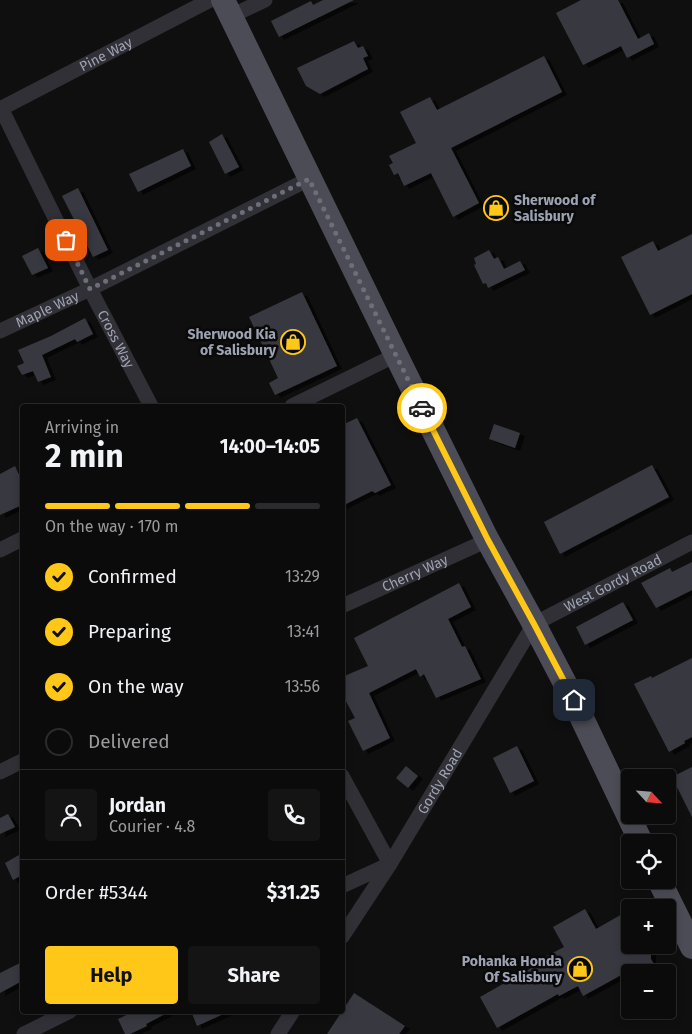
<!DOCTYPE html>
<html lang="en">
<head>
<meta charset="utf-8">
<style>
  :root { --surface:#0b0b0c; --page:#141415; --text:#f1f3f6; --muted:#9a9b9d; --line:#2b2b2d; --accent:#ffc818 }
  body { margin:0; font-family:"Fira Sans",sans-serif; background:var(--page); color:var(--text); height:100vh; display:flex; flex-direction:column; font-size:19px; white-space:nowrap }
  * { box-sizing:border-box; margin:0 }
  p { font-size:16px; color:var(--muted) }
  .icon { flex:none; width:28px; height:28px; fill:none; stroke:currentColor; stroke-width:2; stroke-linecap:round; stroke-linejoin:round }
  .map { position:relative; flex:1; overflow:hidden }
  .panel { position:absolute; left:20px; top:404px; width:325px; height:610px; display:flex; flex-direction:column; background:var(--surface); border-radius:5px; box-shadow:0 2px 8px #0003,0 0 0 1px var(--line) }
  .panel>* { flex:none }
  .needle { width:32px; rotate:116deg }
  .buttons { position:absolute; left:621px; top:769px; display:grid; gap:10px }
  .buttons a { display:grid; place-items:center; width:55px; height:55px; border-radius:5px; background:var(--surface); box-shadow:0 2px 8px #0003,0 0 0 1px var(--line); font-size:25px }
  .pin { position:absolute; display:grid; place-items:center; width:42px; height:42px; color:#fff; margin:-21px; border-radius:10px; box-shadow:0 2px 8px #0006 }
  .courier { position:absolute; display:grid; place-items:center; width:50px; height:50px; margin:-25px; border:4px solid #ffc818; border-radius:50%; background:#fff; color:#222; box-shadow:0 1px 6px #0007 }
  .headline em { font-style:normal; font-weight:700 }
  .headline div { display:flex; flex-direction:column-reverse }
  .headline { display:flex; align-items:center; justify-content:space-between; height:85px; padding:0 25px }
  h1 { font-size:32px; font-weight:700; line-height:38px }
  .bar { display:grid; grid-template-columns:repeat(4,1fr); gap:8px 5px; align-content:center; height:60px; padding:0 25px }
  .bar i { height:6px; border-radius:4px; background:var(--line) }
  .bar .on { background:var(--accent) }
  .bar p { grid-column:span 4 }
  .line { display:flex; align-items:center; gap:12px; padding:0 25px; border-top:1px solid var(--line) }
  .line div { flex:1 }
  .round { display:grid; place-items:center; flex:none; width:52px; height:52px; border-radius:5px; background:var(--page) }
  ol { padding:0 25px; list-style:none }
  li { display:flex; align-items:center; gap:15px; height:55px }
  li p { margin-inline-start:auto }
  li .icon { padding:5px; border-radius:50%; background:var(--accent); color:#111; stroke-width:4 }
  li:last-child { color:var(--muted) }
  li i { width:28px; height:28px; border:2px solid var(--line); border-radius:50% }
  .action { display:flex; gap:10px; margin-top:auto; padding:10px 25px }
  .action a { flex:1; height:58px; border-radius:5px; background:var(--accent); color:#111; font-size:20px; font-weight:700; line-height:58px; text-align:center }
  .action a+a { background:var(--page); color:var(--text) }
  .map>svg:first-child { display:block }
</style>
</head>
<body>
<div class="map">
<svg width="692" height="1034" viewBox="0 0 692 1034">
  <defs>
    <filter id="shadow"><feDropShadow dx="5" dy="3" stdDeviation="0" flood-color="#0009"/></filter>
  </defs>
  <rect width="100%" height="100%" fill="#0f0f10"/>
  <g fill="#38393f" filter="url(#shadow)">
    <path d="M323,0H354L279,37L271,21L311,1L313,5Z"/>
    <path d="M581,0H618L638,39L649,33L654,44L627,58L621,46L583,65L556,13Z"/>
    <path d="M354,41L358,48L363,46L368,56L363,58L368,69L320,94L306,86L297,68Z"/>
    <path d="M544,56L562,92L451,148L479,203L453,217L431,173L404,186L398,173L394,175L389,165L393,163L389,156L416,143L400,112L430,97L437,110Z"/>
    <path d="M222,134L239,167L225,174L209,142Z"/>
    <path d="M183,149L191,166L138,192L129,174Z"/>
    <path d="M78,188L108,250L93,257L62,196Z"/>
    <path d="M692,234V294L650,315L621,257L653,241L658,251Z"/>
    <path d="M38,248L48,268L32,275L22,256Z"/>
    <path d="M489,250L494,259L498,257L504,269L520,261L525,270L488,288L486,283L483,284L474,265L476,264L474,258Z"/>
    <path d="M302,292L337,366L275,395L269,383L278,378L249,317Z"/>
    <path d="M85,318L93,334L77,342L75,339L42,355L51,377L38,382L33,371L22,375L17,366L24,363L18,350L51,336Z"/>
    <path d="M357,418L391,485L375,493L372,491L342,506V425Z"/>
    <path d="M494,424L520,433L515,448L489,439Z"/>
    <path d="M652,465L669,497L560,554L544,522Z"/>
    <path d="M15,466L22,481V505L0,515V474Z"/>
    <path d="M692,562V590L656,608L641,583L670,568L672,572Z"/>
    <path d="M459,583L471,607L448,619L462,647L465,646L481,679L436,698L424,674L420,677L416,669L369,693L390,738L363,751L348,721L355,718L342,694V677L368,666L354,638Z"/>
    <path d="M623,602L633,620L585,645L576,627Z"/>
    <path d="M692,658V737L684,741L685,743L669,752L634,684L651,676L652,678Z"/>
    <path d="M517,746L534,781L510,793L493,758Z"/>
    <path d="M406,766L418,776L408,788L396,778Z"/>
    <path d="M692,767V817L672,777Z"/>
    <path d="M8,814L15,827L0,834V818Z"/>
    <path d="M19,855L22,862V875L13,880L5,863Z"/>
    <path d="M585,909L596,929L624,913L630,921V945H645L651,948V959L659,972H636L634,968L583,996L578,986L559,996L558,994L497,1028L480,997L540,963L539,960L564,947L553,927Z"/>
    <path d="M22,962V981L0,993V973Z"/>
    <path d="M354,993L405,1026L399,1034H327Z"/>
    <path d="M135,1011H171L146,1024L147,1026L130,1034H125L118,1019Z"/>
    <path d="M191,1011H230L197,1026Z"/>
  </g>
  <g fill="none" stroke-linecap="round" stroke-linejoin="round">
    <g stroke="#303036" stroke-width="15">
      <path d="M231,16L265,0"/>
      <path id="s1" d="M1,108L90,289L151,406"/>
      <path id="s2" d="M0,109L210,0"/>
      <path id="s3" d="M0,331L90,289L309,179"/>
      <path d="M292,406L396,355"/>
      <path d="M0,550L22,539"/>
      <path id="s4" d="M342,606L488,540"/>
      <path d="M0,772L22,761"/>
      <path d="M342,776L390,864L342,886"/>
      <path id="s5" d="M342,937L390,864L534,624L692,542"/>
      <path d="M24,1034L70,1011"/>
      <path d="M278,1034L293,1011"/>
    </g>
    <g stroke="#4b4c55" stroke-width="24">
      <path d="M223,0L396,355L486,537L534,624L569,691L641,842"/>
      <path d="M659,880L692,947"/>
    </g>
  </g>
  <g fill="none" stroke-linecap="round" stroke-linejoin="round">
    <path stroke="#6c6f7a" stroke-width="5" stroke-dasharray="0 9" d="M66,240L90,289L309,179L422,408"/>
    <path stroke="#ffc818" stroke-width="6" d="M422,408L488,540L534,624L574,700"/>
  </g>
  <defs>
    <symbol id="shop-ring" viewBox="-11 -11 22 22"><circle r="9.5" fill="#0a0a0b" stroke="#ffc818" stroke-width="1.5"/><path d="M-5-2.5h2.3a2.7 3.5 0 0 1 5.4 0H5L5.5 6h-11ZM-1.5-2.5h3a1.5 2.3 0 0 0-3 0Z" fill="#ffc818"/></symbol>
  </defs>
  <g fill-rule="evenodd">
    <use href="#shop-ring" x="482" y="194" width="28" height="28"/>
    <use href="#shop-ring" x="279" y="328" width="28" height="28"/>
    <use href="#shop-ring" x="566" y="955" width="28" height="28"/>
  </g>
  <g text-anchor="middle" stroke-width="5" stroke-linejoin="round" paint-order="stroke">
    <g font-size="14" fill="#9ea3b3" stroke="#0a0a0b">
      <text dy="5" stroke="none"><textPath href="#s2" startOffset="119">Pine Way</textPath></text>
      <text dy="5" stroke="none"><textPath href="#s3" startOffset="52">Maple Way</textPath></text>
      <text dy="5" stroke="none"><textPath href="#s1" startOffset="258">Cross Way</textPath></text>
      <text dy="5" stroke="none"><textPath href="#s4" startOffset="80">Cherry Way</textPath></text>
      <text dy="5" stroke="none"><textPath href="#s5" startOffset="456">West Gordy Road</textPath></text>
      <text dy="5" stroke="none"><textPath href="#s5" startOffset="184">Gordy Road</textPath></text>
    </g>
    <g font-size="14" font-weight="bold" fill="#9ea3b3" stroke="#0a0a0b" text-anchor="end">
      <text x="514" y="205" text-anchor="start">Sherwood of<tspan x="514" dy="16">Salisbury</tspan></text>
      <text x="276" y="339">Sherwood Kia<tspan x="276" dy="16">of Salisbury</tspan></text>
      <text x="562" y="966">Pohanka Honda<tspan x="562" dy="16">Of Salisbury</tspan></text>
    </g>
  </g>
</svg>
<div class="buttons">
<a><svg class="needle" viewBox="-14 -14 28 28"><path d="M0-13l5 13h-10z" fill="#e53935"/><path d="M0 13l5-13h-10z" fill="#9a9b9d"/></svg></a>
<a><svg class="icon" aria-label="locate" viewBox="0 0 24 24"><circle cx="12" cy="12" r="6"/><path d="M12 2v4M12 18v4M2 12h4M18 12h4"/></svg></a>
<a>+</a>
<a>−</a>
</div>
<div class="pin" style="left:66px;top:240px;background:#ea580c"><svg class="icon" aria-label="bag" viewBox="0 0 24 24"><path d="M5 8h14l-1 12H6zM9 8a3 3 0 0 1 6 0"/></svg></div>
<div class="pin" style="left:574px;top:700px;background:#1f2937"><svg class="icon" aria-label="home" viewBox="0 0 24 24"><path d="M3 11l9-7 9 7M6 9v11h12V9"/></svg></div>
<div class="courier" style="left:422px;top:408px"><svg class="icon" aria-label="car" viewBox="0 0 24 24"><path d="M5 17H2v-5l4-1 3-4h7l3 4 3 1v5h-3M9 17h6M6 11h13"/><circle cx="7" cy="17" r="2"/><circle cx="17" cy="17" r="2"/></svg></div>
<section class="panel">
<div class="headline"><div><h1>2 min</h1><p>Arriving in</p></div><em>14:00–14:05</em></div>
<div class="bar"><i class="on"></i><i class="on"></i><i class="on"></i><i></i><p>On the way · 170 m</p></div>
<ol>
<li><svg class="icon" aria-label="check" viewBox="0 0 24 24"><path d="M5 12l5 5 9-10"/></svg>Confirmed<p>13:29</p></li>
<li><svg class="icon" aria-label="check" viewBox="0 0 24 24"><path d="M5 12l5 5 9-10"/></svg>Preparing<p>13:41</p></li>
<li><svg class="icon" aria-label="check" viewBox="0 0 24 24"><path d="M5 12l5 5 9-10"/></svg>On the way<p>13:56</p></li>
<li><i></i>Delivered</li>
</ol>
<div class="line" style="height:90px"><a class="round"><svg class="icon" aria-label="person" viewBox="0 0 24 24"><circle cx="12" cy="8" r="4"/><path d="M4 21q1-7 8-7t8 7"/></svg></a><div><b>Jordan</b><p>Courier · 4.8</p></div><a class="round"><svg class="icon" aria-label="phone" viewBox="0 0 24 24"><path d="M5 4h4l2 5-3 2q2 4 5 5l2-3 5 2v4C11 20 4 13 5 4z"/></svg></a></div>
<div class="line" style="height:65px"><div>Order #5344</div><b>$31.25</b></div>
<div class="action"><a>Help</a><a>Share</a></div>
</section>
</div>
</body>
</html>
